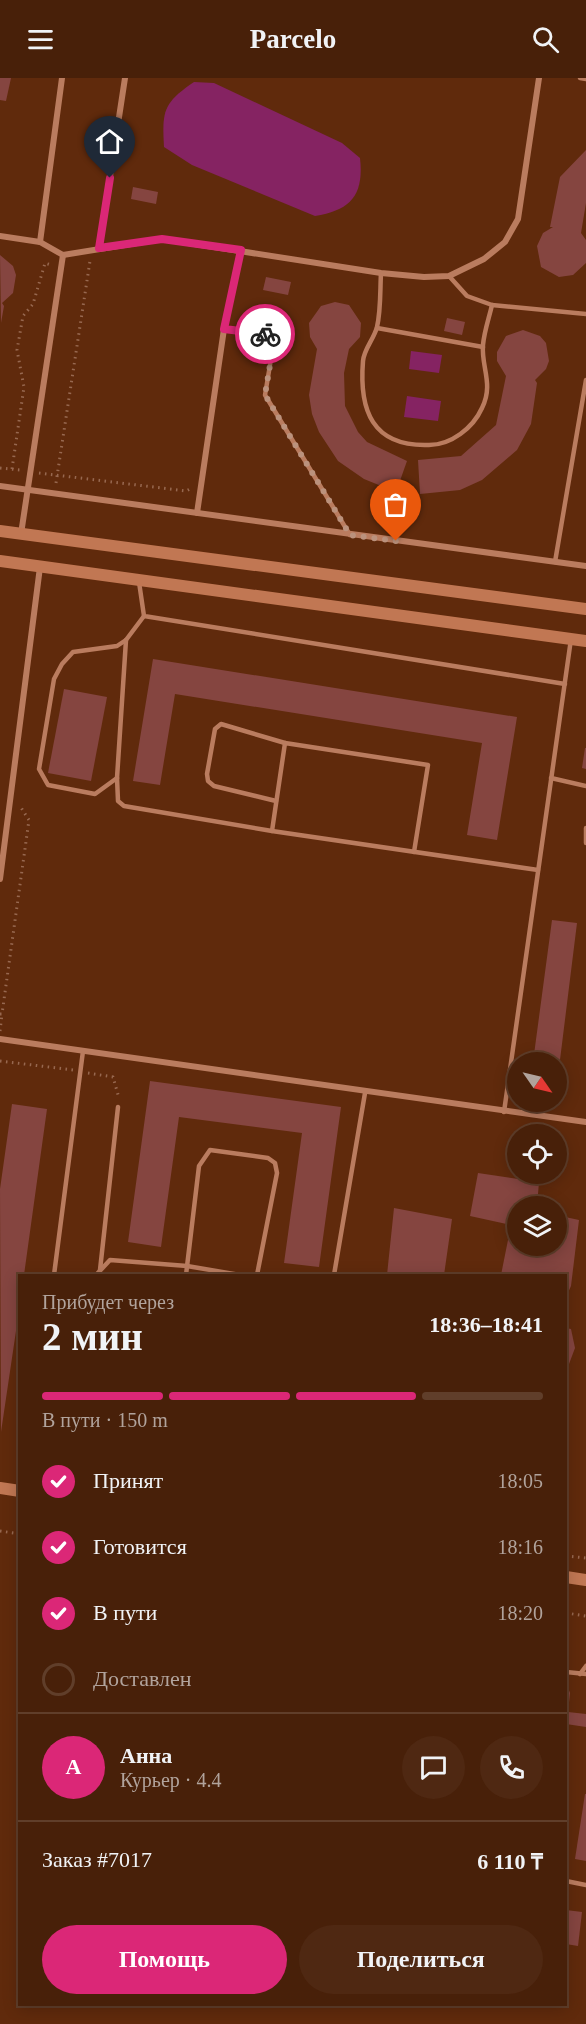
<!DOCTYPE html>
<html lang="ru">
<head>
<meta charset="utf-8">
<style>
  :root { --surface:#482009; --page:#4f2812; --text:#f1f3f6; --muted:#b1a39c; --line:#603e2a; --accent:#db2777 }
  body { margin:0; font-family:"Times New Roman",serif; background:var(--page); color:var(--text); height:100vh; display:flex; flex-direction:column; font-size:22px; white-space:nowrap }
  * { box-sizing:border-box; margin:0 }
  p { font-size:20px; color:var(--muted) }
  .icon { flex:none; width:33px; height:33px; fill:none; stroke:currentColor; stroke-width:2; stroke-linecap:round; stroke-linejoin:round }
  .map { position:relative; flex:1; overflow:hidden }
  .sheet { position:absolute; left:18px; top:1196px; width:549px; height:732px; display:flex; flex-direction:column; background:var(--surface); border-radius:0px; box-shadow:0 3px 15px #0003,0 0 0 2px var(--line) }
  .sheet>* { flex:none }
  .needle { width:39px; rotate:124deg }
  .tools { position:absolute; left:507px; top:974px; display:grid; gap:12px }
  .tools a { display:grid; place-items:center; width:60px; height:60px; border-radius:50%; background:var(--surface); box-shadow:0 3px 15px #0003,0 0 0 2px var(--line); font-size:30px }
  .pin { position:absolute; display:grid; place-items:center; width:51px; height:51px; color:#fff; margin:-62px -26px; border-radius:50% 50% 50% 0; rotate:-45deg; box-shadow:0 0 6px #0007 }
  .pin .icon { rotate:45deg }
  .courier { position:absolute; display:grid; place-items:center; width:60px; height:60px; margin:-30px; border:4px solid #db2777; border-radius:50%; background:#fff; color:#222; box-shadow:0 2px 8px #0007 }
  .head em { font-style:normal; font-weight:600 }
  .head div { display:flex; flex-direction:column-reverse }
  .head { display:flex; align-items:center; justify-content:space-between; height:102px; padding:0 24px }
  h1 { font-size:39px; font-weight:600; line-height:45px }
  .bar { display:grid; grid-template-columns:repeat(4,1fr); gap:9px 6px; align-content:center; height:72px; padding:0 24px }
  .bar i { height:8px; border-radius:4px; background:var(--line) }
  .bar .selected { background:var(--accent) }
  .bar p { grid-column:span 4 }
  .line { display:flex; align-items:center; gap:15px; padding:0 24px; border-top:2px solid var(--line) }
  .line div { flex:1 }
  .round { display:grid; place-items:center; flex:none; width:63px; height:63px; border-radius:32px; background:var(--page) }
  ol { padding:0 24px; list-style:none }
  li { display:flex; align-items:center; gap:18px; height:66px }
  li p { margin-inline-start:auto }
  li .icon { padding:6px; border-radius:50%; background:var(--accent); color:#fff; stroke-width:4 }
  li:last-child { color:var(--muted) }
  li i { width:33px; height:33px; border:3px solid var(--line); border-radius:50% }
  .action { display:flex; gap:12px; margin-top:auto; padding:12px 24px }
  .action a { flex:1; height:69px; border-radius:36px; background:var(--accent); color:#fff; font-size:24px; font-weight:600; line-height:69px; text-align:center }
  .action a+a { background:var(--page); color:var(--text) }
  header { display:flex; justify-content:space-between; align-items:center; height:78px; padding:0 24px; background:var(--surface); font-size:27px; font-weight:600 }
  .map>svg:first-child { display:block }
</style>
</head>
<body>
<header><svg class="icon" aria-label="menu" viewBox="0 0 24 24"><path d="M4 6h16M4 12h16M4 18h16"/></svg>Parcelo<svg class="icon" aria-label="search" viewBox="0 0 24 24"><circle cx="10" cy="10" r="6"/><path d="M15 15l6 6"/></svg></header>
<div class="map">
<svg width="586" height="1946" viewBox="0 0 586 1946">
  <rect width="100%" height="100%" fill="#602a0c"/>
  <g fill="#852362">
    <path d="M194,4L214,5L342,65L360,80C364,117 351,132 315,138L192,87L164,69C162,33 163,25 194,4Z"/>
    <path d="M411,273L442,277L439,295L409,291Z"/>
    <path d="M407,318L441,323L438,343L404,339Z"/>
  </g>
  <g fill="#854540">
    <path d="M0,0H11L6,23L0,22Z"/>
    <path d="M586,72V125L581,155L586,162V185L573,197L559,199L541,189L537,168L543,155L553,149H550L560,99Z"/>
    <path d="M133,109L158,114L156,126L131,121Z"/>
    <path d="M0,177L13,188L16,197L13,215L2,225L4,228L1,245Z"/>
    <path d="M266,199L291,204L288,217L263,212Z"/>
    <path d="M335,224L349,227L361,245L360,259L349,271L344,295L345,328L358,354L367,364L407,383L396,414L364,401L338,383L319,354L312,336L309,317L317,271L310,259L309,245L321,228Z"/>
    <path d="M447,240L465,244L462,257L444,253Z"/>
    <path d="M523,252L540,258L546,265L549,283L546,291L535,302L537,305L531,346L517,372L482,402L460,412L420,416L418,382L461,378L496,347L506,298L497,283V274L506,258Z"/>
    <path d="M153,581L517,639L497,762L467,757L482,665L175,616L160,707L133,703Z"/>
    <path d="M64,611L107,619L91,703L48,695Z"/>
    <path d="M585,670H586V691L582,690Z"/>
    <path d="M552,842L577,845L558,998L556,984H533Z"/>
    <path d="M150,1003L341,1029L319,1189L284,1185L302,1055L179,1039L161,1169L128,1164Z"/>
    <path d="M12,1026L47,1031L24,1197H20V1226L1,1354L0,1111Z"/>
    <path d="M478,1095L539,1104L537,1128H518V1167H556V1137L579,1142L571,1208L566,1219V1197H501L511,1147L470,1138Z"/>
    <path d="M394,1130L452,1141L444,1197H387Z"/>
    <path d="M566,1250L571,1251L575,1270L569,1286H566Z"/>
    <path d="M566,1604L570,1615L568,1634L586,1636V1649L566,1646Z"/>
    <path d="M585,1716H586V1783L575,1781Z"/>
    <path d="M566,1832L582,1834L578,1868L566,1866Z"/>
  </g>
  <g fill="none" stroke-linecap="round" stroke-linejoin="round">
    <g stroke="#976850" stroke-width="3" stroke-dasharray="1.5 4.5" stroke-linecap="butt">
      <path d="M0,390L20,392"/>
      <path d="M12,391L24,309L17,272L23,238L33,226L45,185L51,187"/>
      <path d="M39,395L186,413L192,410"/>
      <path d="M56,405L90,183"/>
      <path d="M0,936H2L29,742L20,728"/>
      <path d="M0,953L2,936"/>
      <path d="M0,983L73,992"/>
      <path d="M88,995L113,999L119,1020"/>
      <path d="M0,1453L20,1456"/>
      <path d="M566,1478L586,1480"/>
      <path d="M566,1535L586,1538"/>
    </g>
    <g stroke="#ba7c5f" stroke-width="4.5">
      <path d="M580,0L586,1"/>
      <path d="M381,195C380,212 381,232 377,249C374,261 364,271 363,283C359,332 372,369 429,367C451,367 473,350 482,330C494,306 481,289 483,267C484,254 489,240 492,227"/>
      <path d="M449,198L467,218L492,227L586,236"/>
      <path d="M377,250L483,269"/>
      <path d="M224,251L275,257L265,317L350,457"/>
      <path d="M555,484L586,302"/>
      <path d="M139,504L144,538L565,606"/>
      <path d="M126,562L117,700L118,723L124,728L272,753L538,792"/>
      <path d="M117,700L95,716L48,707L39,691L54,601L62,586L73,574L117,568L126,562L144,538"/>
      <path d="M551,700L586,708"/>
      <path d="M276,723L214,708L208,703L207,696L215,651L221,646L285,665"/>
      <path d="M586,750V765"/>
      <path d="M272,753L285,665L428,687L414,774"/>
      <path d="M504,1034L571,561"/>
      <path d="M100,1192L118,1029"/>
      <path d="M54,1197L83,973"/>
      <path d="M96,1197L110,1182L187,1188L240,1197"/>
      <path d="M186,1197L199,1088L210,1072L268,1080L275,1085L277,1095L257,1197"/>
      <path d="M334,1197L365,1015"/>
      <path d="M566,1594L586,1596"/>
      <path d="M580,1596L586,1588"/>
      <path d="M566,1803L586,1807"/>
    </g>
    <g stroke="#ba7c5f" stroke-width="6">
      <path d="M0,158L40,164L63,177L162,161L381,195L424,199L449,198L484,181L505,164L518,141L539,0"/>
      <path d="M40,164L62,0"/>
      <path d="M99,170L125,0"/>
      <path d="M0,408L586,488"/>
      <path d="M197,435L224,251L241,172"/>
      <path d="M21,456L63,177"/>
      <path d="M0,801L40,489"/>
      <path d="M0,961L586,1044"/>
    </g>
    <g stroke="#c17753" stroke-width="12">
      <path d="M0,453L586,531"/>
      <path d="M0,483L586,563"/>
      <path d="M0,1410L20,1413"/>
      <path d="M566,1499L586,1502"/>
    </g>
  </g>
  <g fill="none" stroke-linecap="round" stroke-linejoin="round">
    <path stroke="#bb927d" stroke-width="6" stroke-dasharray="0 10.8" d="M265,256L275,257L265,317L350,457L396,463"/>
    <path stroke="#db2777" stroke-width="8" d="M110,100L99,170L162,161L241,172L224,251L265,256"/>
  </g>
</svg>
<div class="tools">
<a><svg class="needle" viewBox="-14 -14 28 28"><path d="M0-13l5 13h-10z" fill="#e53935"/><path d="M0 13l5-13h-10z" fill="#b1a39c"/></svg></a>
<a><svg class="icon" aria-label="locate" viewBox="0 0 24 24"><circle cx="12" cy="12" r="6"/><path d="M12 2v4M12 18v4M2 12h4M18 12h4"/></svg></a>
<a><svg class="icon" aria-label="layers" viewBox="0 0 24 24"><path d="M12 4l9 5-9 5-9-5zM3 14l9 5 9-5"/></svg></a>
</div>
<div class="pin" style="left:396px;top:463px;background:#ea580c"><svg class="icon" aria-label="bag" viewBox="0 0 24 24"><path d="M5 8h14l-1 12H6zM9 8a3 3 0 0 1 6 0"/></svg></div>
<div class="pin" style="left:110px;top:100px;background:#1f2937"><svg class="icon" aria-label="home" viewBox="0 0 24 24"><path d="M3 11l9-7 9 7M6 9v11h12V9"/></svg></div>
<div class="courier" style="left:265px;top:256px"><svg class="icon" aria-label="bike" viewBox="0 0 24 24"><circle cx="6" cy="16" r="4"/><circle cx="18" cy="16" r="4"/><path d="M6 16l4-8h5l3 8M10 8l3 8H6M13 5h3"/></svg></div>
<section class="sheet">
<div class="head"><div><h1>2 мин</h1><p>Прибудет через</p></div><em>18:36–18:41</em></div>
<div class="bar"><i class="selected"></i><i class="selected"></i><i class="selected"></i><i></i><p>В пути · 150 m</p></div>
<ol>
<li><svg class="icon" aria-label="check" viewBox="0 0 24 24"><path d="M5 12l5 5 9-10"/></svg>Принят<p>18:05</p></li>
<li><svg class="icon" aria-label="check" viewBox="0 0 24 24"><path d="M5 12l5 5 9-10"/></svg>Готовится<p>18:16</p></li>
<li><svg class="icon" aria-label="check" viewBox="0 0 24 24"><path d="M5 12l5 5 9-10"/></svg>В пути<p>18:20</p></li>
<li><i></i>Доставлен</li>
</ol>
<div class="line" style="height:108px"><b class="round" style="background:var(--accent);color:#fff">А</b><div><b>Анна</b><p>Курьер · 4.4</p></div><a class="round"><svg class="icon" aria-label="chat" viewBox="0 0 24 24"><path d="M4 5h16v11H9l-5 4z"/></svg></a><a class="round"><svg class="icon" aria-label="phone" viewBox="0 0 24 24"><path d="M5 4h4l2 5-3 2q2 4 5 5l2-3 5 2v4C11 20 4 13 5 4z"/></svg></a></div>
<div class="line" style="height:78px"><div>Заказ #7017</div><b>6 110 ₸</b></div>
<div class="action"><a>Помощь</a><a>Поделиться</a></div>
</section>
</div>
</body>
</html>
